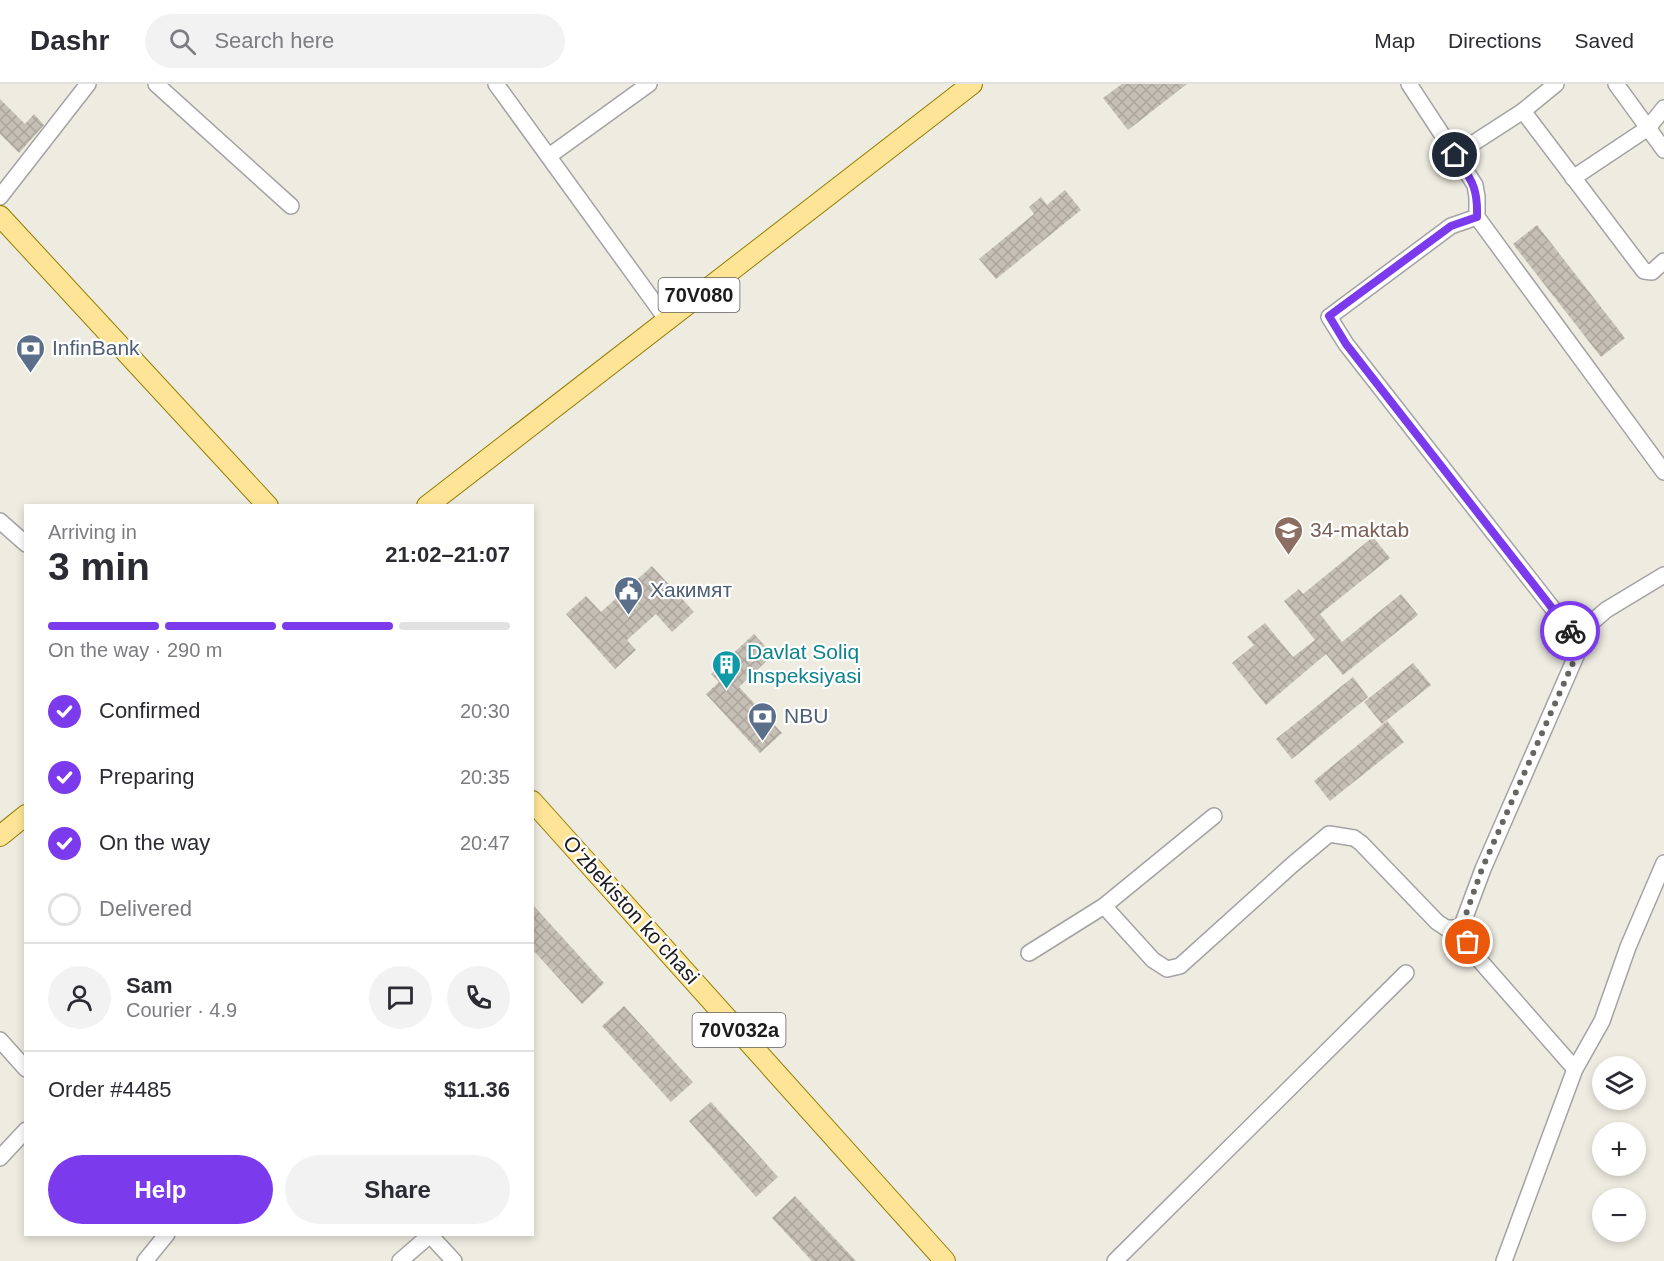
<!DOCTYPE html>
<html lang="en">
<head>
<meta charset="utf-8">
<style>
  :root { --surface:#fff; --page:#f2f2f3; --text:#2b2b33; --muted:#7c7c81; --line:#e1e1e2; --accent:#7c3aed }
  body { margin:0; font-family:Helvetica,sans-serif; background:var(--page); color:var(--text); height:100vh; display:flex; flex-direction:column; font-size:22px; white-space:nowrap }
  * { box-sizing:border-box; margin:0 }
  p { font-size:20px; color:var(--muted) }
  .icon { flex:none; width:33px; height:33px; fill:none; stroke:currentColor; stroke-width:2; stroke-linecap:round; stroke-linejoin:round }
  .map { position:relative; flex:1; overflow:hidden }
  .sheet { position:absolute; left:24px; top:420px; width:510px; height:732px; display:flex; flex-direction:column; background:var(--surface); border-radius:0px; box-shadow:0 3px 9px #0003 }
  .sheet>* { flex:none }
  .tools { position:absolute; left:1592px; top:972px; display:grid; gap:12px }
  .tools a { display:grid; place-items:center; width:54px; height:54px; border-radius:50%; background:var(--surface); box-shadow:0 3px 9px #0003; font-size:30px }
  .pin { position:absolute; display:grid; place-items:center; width:51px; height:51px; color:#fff; margin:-26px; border:3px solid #fff; border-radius:50%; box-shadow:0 2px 6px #0007 }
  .courier { position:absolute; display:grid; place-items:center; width:60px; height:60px; margin:-30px; border:4px solid #7c3aed; border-radius:50%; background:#fff; color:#222; box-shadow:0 2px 8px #0007 }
  .headline em { font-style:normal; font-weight:600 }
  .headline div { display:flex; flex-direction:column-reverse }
  .headline { display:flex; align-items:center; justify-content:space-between; height:102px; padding:0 24px }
  h1 { font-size:39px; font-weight:600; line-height:45px }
  .bar { display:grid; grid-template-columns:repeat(4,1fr); gap:9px 6px; align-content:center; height:72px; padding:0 24px }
  .bar i { height:8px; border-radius:4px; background:var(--line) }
  .bar .current { background:var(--accent) }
  .bar p { grid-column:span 4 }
  .line { display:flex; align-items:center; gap:15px; padding:0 24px; border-top:2px solid var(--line) }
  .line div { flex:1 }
  .round { display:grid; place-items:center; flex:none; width:63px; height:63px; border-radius:32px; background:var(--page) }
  ol { padding:0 24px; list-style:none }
  li { display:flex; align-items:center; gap:18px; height:66px }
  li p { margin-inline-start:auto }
  li .icon { padding:6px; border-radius:50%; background:var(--accent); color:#fff; stroke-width:4 }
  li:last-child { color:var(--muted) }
  li i { width:33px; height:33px; border:3px solid var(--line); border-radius:50% }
  .cta { display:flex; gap:12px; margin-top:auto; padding:12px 24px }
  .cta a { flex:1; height:69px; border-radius:36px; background:var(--accent); color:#fff; font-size:24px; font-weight:600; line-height:69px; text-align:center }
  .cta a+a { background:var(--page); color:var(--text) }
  header { display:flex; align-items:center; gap:36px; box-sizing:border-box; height:84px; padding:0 30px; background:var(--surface); border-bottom:2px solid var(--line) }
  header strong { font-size:28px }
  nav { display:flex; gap:33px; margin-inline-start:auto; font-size:21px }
  .search { width:420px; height:54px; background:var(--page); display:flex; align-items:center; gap:15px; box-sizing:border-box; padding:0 21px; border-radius:33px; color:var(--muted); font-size:22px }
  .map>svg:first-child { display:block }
</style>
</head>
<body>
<header>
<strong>Dashr</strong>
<div class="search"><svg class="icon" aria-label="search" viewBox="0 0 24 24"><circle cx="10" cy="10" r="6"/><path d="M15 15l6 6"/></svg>Search here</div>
<nav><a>Map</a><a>Directions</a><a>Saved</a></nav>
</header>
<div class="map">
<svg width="1664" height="1177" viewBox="0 0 1664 1177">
  <defs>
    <pattern id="building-cross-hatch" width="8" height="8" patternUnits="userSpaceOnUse" patternTransform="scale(1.5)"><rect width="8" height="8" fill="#c6bfb5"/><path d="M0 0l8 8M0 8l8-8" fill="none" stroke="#aaa49b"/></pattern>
  </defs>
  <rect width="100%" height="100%" fill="#eeece1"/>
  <g fill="url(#building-cross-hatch)">
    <path d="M1122,0H1187L1128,46L1103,14Z"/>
    <path d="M0,15L25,40L34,30L44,41L19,69L0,50Z"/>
    <path d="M1065,106L1081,126L996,195L979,175L1034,130L1029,123L1041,113L1047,121Z"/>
    <path d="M1537,141L1625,254L1601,273L1513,160Z"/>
    <path d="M1373,453L1390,474L1320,530L1342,558L1401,510L1418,531L1343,591L1326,570L1266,621L1232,579L1254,561L1247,553L1265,539L1293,573L1315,556L1284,517L1299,505L1303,510Z"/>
    <path d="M652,482L694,528L672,548L656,530L627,556L636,566L615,585L566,530L586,512L601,528Z"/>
    <path d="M754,550L773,571L739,603L782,649L760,669L706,610L719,598L711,590Z"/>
    <path d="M1413,579L1431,601L1382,640L1364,618Z"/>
    <path d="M1353,593L1368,613L1292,675L1276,655Z"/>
    <path d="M1387,637L1404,658L1330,717L1314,697Z"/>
    <path d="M532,820L604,899L582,920L532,865Z"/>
    <path d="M624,922L693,998L671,1018L602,942Z"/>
    <path d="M711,1018L778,1093L756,1113L689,1037Z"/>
    <path d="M795,1112L856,1177H812L772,1134Z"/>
  </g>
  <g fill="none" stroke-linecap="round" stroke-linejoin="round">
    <defs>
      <g id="minor">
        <path d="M156,0L291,122"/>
        <path d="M496,0L667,236"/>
        <path d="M1409,0L1475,101L1477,113V133L1664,388"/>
        <path d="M1616,0L1664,66"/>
        <path d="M1523,27L1644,187L1652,188L1664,177"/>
        <path d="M1455,71L1523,27L1556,0"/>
        <path d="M549,72L649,0"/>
        <path d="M1573,94L1648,44L1664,24"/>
        <path d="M0,113L88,0"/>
        <path d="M1477,133L1451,142L1329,233L1346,260L1575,553L1606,526L1664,491"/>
        <path d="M0,437L26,460"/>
        <path d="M1104,822L1153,876L1167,885L1180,882L1292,781L1329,750L1354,754L1361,759L1437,838L1446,844H1461"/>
        <path d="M1029,869L1104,822L1214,732"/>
        <path d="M0,956L26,985"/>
        <path d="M1575,985L1475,871L1461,844L1483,785L1580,563L1575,553"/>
        <path d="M0,1074L26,1046"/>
        <path d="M429,1150L454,1177"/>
        <path d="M145,1177L167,1150"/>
        <path d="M400,1177L430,1151"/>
        <path d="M1115,1177L1406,889"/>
        <path d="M1504,1177L1575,985L1602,937L1628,863L1664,779"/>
      </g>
      <g id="major">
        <path d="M0,132L268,422"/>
        <path d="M427,422L972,0"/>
        <path d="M532,717L945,1177"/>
        <path d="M0,752L26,731"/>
      </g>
    </defs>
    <use href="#minor" stroke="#a3a3a3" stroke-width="18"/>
    <use href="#major" stroke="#947d00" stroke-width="22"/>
    <use href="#minor" stroke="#fff" stroke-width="15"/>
    <use href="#major" stroke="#fee496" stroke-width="20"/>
  </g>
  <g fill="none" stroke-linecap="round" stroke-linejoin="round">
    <path stroke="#666561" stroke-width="6" stroke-dasharray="0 10.8" d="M1468,858L1461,844L1482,785L1580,563L1570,547"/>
    <path stroke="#7c3aed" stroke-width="8" d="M1455,71C1471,96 1478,102 1477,133L1451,142L1329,232L1346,260L1570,547"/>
  </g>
  <defs>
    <symbol id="bank-pin" viewBox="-11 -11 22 30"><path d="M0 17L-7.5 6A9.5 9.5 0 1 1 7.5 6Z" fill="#5c6f8a" stroke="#fff"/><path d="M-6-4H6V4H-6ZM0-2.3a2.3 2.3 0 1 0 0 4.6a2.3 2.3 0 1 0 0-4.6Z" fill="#fff"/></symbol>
    <symbol id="school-pin" viewBox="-11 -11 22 30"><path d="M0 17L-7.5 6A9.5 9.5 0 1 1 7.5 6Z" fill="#8d6e63" stroke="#fff"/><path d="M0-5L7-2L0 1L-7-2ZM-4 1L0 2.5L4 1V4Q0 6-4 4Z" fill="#fff"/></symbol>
    <symbol id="civic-pin" viewBox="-11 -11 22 30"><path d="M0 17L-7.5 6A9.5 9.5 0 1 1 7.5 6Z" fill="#5c6f8a" stroke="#fff"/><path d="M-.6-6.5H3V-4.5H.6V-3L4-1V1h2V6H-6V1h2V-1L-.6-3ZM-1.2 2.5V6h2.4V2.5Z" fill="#fff"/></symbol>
    <symbol id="building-pin" viewBox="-11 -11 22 30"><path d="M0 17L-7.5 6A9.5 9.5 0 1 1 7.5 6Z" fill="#0f9aa8" stroke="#fff"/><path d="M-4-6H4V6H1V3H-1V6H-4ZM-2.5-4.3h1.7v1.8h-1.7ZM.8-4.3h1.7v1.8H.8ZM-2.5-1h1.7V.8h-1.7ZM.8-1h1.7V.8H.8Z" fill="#fff"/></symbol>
  </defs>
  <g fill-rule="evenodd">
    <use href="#bank-pin" x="14" y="248" width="33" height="45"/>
    <use href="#school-pin" x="1272" y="430" width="33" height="45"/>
    <use href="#civic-pin" x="612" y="490" width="33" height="45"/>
    <use href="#building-pin" x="710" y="564" width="33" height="45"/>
    <use href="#bank-pin" x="746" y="616" width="33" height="45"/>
  </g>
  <g text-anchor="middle" stroke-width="4.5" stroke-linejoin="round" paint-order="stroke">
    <g fill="#fff" stroke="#606060" stroke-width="1.5">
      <rect x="658.5" y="194" width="81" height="34" rx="4.5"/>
      <rect x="692.5" y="929" width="93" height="34" rx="4.5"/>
    </g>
    <g font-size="20" font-weight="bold" fill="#1c1c1c">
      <text x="699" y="218">70V080</text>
      <text x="739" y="953">70V032a</text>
    </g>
    <g font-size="21" fill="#4e5e75" stroke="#fff" text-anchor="start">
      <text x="52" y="271">InfinBank</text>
      <text x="650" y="513">Хакимят</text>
      <text x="784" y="639">NBU</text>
    </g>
    <g font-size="21" fill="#785e54" stroke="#fff" text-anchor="start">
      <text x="1310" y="453">34-maktab</text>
    </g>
    <g font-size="21" fill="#0d838f" stroke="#fff" text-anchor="start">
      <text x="747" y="575">Davlat Soliq<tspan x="747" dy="24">Inspeksiyasi</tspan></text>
    </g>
    <g font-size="21" fill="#1c1c1c" stroke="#fff">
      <text transform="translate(631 826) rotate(48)" y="7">O‘zbekiston ko‘chasi</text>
    </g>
  </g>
</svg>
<div class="tools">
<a><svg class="icon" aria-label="layers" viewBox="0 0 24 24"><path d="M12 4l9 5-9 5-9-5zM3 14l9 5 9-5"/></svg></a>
<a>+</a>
<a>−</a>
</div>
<div class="pin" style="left:1468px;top:858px;background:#ea580c"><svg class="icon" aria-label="bag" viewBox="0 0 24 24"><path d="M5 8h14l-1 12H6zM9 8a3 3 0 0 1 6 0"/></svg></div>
<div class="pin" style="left:1455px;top:71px;background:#1f2937"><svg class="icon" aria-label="home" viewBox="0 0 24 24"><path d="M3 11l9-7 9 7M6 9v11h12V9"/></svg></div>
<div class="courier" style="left:1570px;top:547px"><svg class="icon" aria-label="bike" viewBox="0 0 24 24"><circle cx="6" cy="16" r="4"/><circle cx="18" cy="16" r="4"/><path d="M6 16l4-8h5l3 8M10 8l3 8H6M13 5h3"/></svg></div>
<section class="sheet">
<div class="headline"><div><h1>3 min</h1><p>Arriving in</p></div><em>21:02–21:07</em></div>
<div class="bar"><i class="current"></i><i class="current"></i><i class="current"></i><i></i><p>On the way · 290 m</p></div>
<ol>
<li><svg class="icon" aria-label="check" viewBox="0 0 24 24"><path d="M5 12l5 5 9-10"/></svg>Confirmed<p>20:30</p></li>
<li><svg class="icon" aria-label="check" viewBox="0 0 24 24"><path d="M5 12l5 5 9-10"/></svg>Preparing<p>20:35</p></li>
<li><svg class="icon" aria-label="check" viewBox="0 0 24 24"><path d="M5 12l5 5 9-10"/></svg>On the way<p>20:47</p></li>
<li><i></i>Delivered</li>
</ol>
<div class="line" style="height:108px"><a class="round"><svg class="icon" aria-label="person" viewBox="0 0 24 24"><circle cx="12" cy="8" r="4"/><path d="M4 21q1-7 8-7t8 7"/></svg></a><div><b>Sam</b><p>Courier · 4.9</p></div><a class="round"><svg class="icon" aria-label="chat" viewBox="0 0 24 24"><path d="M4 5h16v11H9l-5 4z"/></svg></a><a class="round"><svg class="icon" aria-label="phone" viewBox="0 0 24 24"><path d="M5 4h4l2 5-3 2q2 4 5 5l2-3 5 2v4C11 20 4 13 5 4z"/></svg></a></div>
<div class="line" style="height:78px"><div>Order #4485</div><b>$11.36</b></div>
<div class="cta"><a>Help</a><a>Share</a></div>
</section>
</div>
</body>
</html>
